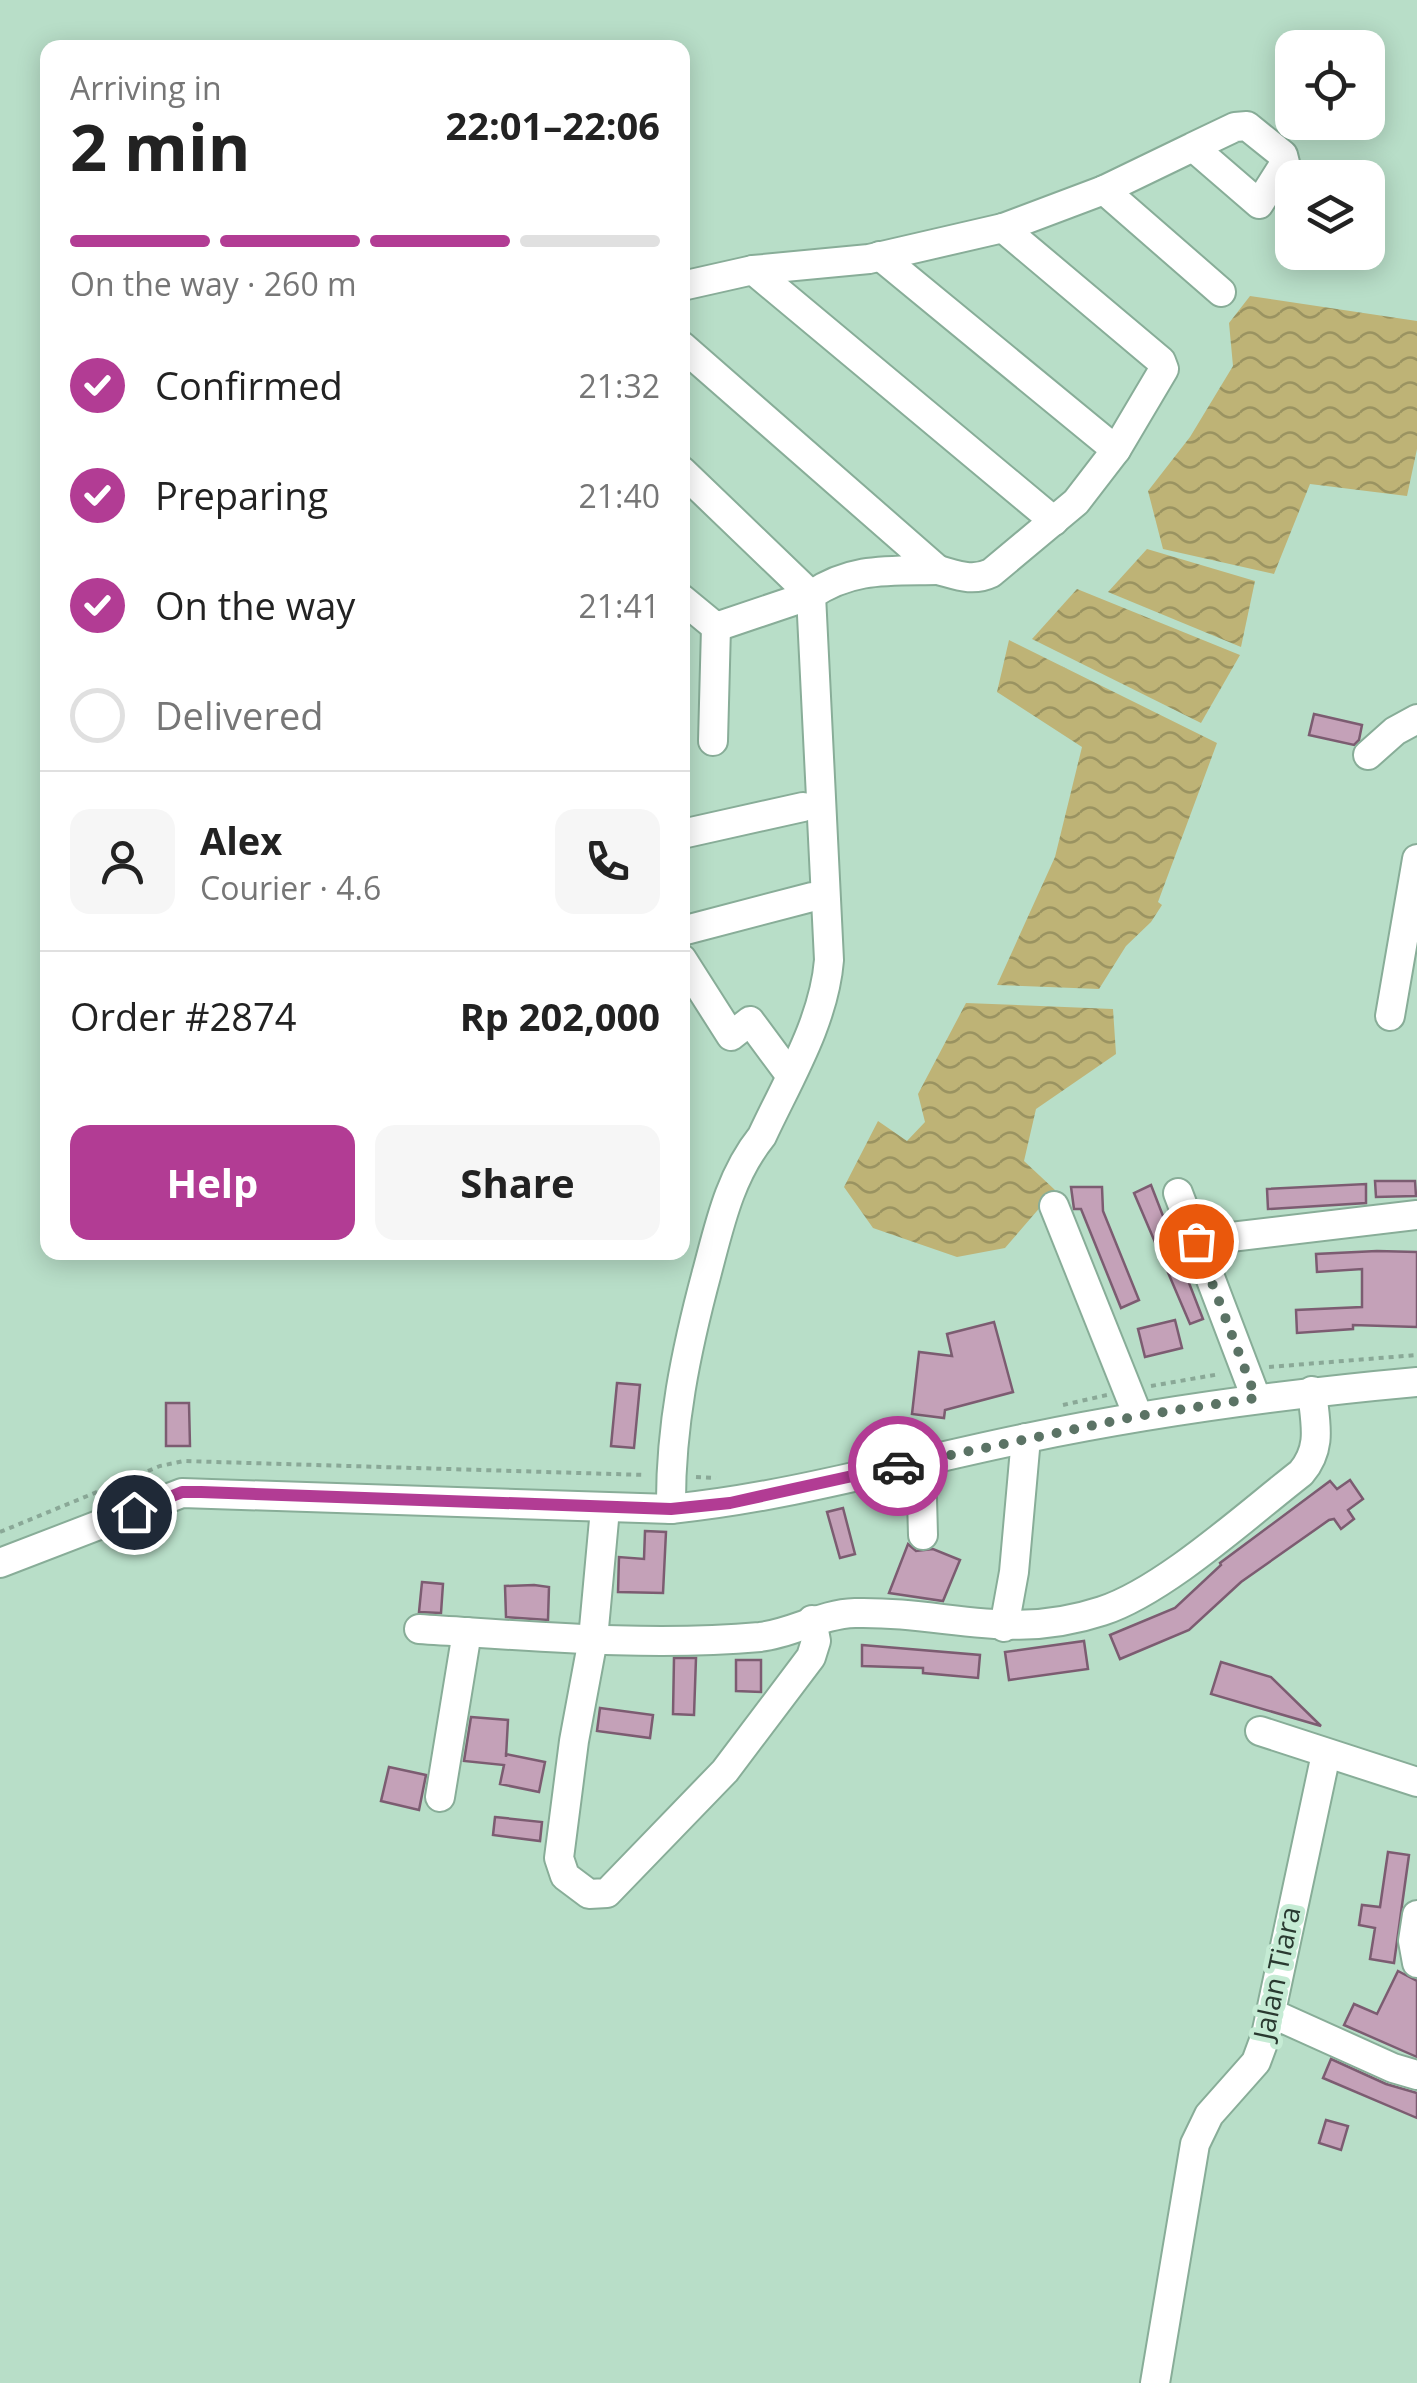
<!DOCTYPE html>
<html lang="en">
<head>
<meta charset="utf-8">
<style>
  :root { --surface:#fff; --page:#f6f6f6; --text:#222; --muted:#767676; --line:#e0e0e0; --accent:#b23c94 }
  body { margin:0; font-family:"Open Sans",sans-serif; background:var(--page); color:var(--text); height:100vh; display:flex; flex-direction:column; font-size:38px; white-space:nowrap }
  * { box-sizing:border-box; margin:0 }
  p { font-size:32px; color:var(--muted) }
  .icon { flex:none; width:55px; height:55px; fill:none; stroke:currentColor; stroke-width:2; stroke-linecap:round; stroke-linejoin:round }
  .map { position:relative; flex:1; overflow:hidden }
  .side { position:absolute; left:40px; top:40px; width:650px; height:1220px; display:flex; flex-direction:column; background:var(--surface); border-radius:20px; box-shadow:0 5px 25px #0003 }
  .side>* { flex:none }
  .buttons { position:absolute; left:1275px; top:30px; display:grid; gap:20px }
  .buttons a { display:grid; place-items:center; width:110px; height:110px; border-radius:20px; background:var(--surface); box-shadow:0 5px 25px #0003; font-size:50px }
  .pin { position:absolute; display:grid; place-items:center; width:85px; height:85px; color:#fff; margin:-42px; border:5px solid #fff; border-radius:50%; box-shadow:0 2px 10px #0007 }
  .courier { position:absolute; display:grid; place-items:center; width:100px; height:100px; margin:-50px; border:8px solid #b23c94; border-radius:50%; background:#fff; color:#222; box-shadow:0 2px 12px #0007 }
  .headline em { font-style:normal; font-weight:700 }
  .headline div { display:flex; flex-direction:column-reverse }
  .headline { display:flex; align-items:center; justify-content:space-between; height:170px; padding:0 30px }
  h1 { font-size:65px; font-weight:700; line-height:75px }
  .bar { display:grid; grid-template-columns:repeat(4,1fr); gap:15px 10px; align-content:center; height:120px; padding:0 30px }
  .bar i { height:12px; border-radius:8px; background:var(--line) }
  .bar .selected { background:var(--accent) }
  .bar p { grid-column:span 4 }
  .line { display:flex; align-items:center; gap:25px; padding:0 30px; border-top:2px solid var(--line) }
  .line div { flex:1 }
  .round { display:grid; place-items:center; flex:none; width:105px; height:105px; border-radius:20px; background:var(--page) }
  ol { padding:0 30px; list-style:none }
  li { display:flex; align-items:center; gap:30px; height:110px }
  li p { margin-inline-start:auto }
  li .icon { padding:10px; border-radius:50%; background:var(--accent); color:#fff; stroke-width:4 }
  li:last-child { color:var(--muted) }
  li i { width:55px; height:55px; border:5px solid var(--line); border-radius:50% }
  .cta { display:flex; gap:20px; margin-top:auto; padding:20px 30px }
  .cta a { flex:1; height:115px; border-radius:20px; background:var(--accent); color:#fff; font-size:40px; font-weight:700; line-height:115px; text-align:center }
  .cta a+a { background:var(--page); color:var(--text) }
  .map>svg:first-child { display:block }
</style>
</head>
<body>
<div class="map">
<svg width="1417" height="2383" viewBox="0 0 1417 2383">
  <defs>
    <pattern id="water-waves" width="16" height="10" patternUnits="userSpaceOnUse" patternTransform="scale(2.5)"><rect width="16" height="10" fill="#beb376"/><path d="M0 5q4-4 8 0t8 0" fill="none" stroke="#9a9361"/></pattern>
  </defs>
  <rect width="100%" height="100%" fill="#b8dec8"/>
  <g fill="url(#water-waves)">
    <path d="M1250,296L1417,321V449L1407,496L1310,484L1274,574L1163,549L1148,491L1190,437L1233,366L1229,323Z"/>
    <path d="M1147,549L1255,581L1241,647L1108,592Z"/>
    <path d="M1077,589L1240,655L1201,723L1032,639Z"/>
    <path d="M1009,640L1217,743L1158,902L1162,905L1151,922L1126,946L1099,989L997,985L1055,857L1082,747L997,692Z"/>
    <path d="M966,1003L1113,1009L1116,1054L1036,1109L1024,1161L1055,1190L1005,1248L957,1257L873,1228L844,1187L878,1121L907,1141L925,1122L918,1094Z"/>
  </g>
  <g fill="#c4a1b8" stroke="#7c5c71" stroke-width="2.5">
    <path d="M1314,714L1362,725L1359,740L1354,745L1309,735Z"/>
    <path d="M1375,1181H1415L1416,1196L1376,1197Z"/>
    <path d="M1366,1184V1203L1268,1209L1267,1189Z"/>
    <path d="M1151,1185L1203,1319L1190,1324L1134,1193Z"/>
    <path d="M1071,1187H1102L1103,1211L1139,1300L1121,1308L1081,1209H1074Z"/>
    <path d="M1377,1251L1417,1252V1327L1353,1325V1329L1297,1333L1296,1310L1362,1307V1269L1317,1272L1316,1254Z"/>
    <path d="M1175,1320L1182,1348L1145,1357L1138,1329Z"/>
    <path d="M994,1322L1013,1392L945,1410L944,1418L912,1414L919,1352L952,1356L947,1334Z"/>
    <path d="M617,1383L640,1385L634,1448L611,1446Z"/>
    <path d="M166,1403H189L190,1446H166Z"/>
    <path d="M1350,1480L1363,1499L1348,1510L1354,1519L1341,1529L1334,1519L1329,1520L1241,1582L1189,1630L1120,1659L1110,1635L1175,1608L1221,1565L1220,1563L1330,1481L1337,1489Z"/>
    <path d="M843,1508L855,1554L840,1558L827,1512Z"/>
    <path d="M645,1531L666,1532L663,1593L618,1592L619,1557L644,1559Z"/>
    <path d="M908,1544L916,1551L933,1549L960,1560L943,1601L889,1593Z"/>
    <path d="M422,1582L443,1584L441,1613L419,1612Z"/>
    <path d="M534,1585L549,1587L548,1620L506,1617L505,1586Z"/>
    <path d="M1084,1641L1088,1669L1009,1680L1005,1652Z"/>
    <path d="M862,1645L980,1655L978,1678L923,1673V1668L862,1666Z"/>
    <path d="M674,1658H696L694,1715L673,1714Z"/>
    <path d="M736,1660H761V1692L736,1691Z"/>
    <path d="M1221,1662L1271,1677L1321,1726L1211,1694Z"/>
    <path d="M600,1708L653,1715L650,1738L597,1731Z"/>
    <path d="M471,1717L508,1720L506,1757V1754L545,1762L539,1792L500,1784L504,1765L464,1761Z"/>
    <path d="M389,1767L426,1775L419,1810L381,1801Z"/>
    <path d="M495,1817L542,1822L540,1841L493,1835Z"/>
    <path d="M1388,1852L1409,1855L1394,1963L1370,1959L1375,1928L1359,1925L1362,1905L1380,1907Z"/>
    <path d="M1398,1971L1417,1981V2057L1344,2025L1354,2004L1377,2014Z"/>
    <path d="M1331,2059L1386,2084L1417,2093V2118L1323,2078Z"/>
    <path d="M1326,2120L1348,2126L1341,2150L1319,2143Z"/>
  </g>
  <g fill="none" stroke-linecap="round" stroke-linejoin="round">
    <defs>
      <g id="minor">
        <path d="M1104,190L1221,292"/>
        <path d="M880,256L1116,450"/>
        <path d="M753,270L1054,521"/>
        <path d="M682,286L753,270L869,259L1003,228L1104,190L1193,147L1259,204L1285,163L1283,155L1247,126L1235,127L1193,147"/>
        <path d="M682,471L811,595L716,627L682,599"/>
        <path d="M938,570C957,575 972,582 991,573L1076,502L1116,450L1164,369L1161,361L1003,228"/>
        <path d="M713,741L716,627"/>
        <path d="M1368,755L1395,731L1417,719"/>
        <path d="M682,834L803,807"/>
        <path d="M682,931L812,897"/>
        <path d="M682,959L731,1036L750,1021L790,1075"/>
        <path d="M1390,1016L1417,859"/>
        <path d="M1178,1193L1256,1398"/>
        <path d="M1054,1206L1138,1416"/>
        <path d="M1197,1241L1417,1215"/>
        <path d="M921,1461L923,1535"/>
        <path d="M605,1509L593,1639L574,1741L559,1858L565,1876L589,1894L607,1893L725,1771L811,1657L816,1641L812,1620"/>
        <path d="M671,1509C670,1428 686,1350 707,1272C720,1223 730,1176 762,1136C788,1080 824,1022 829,960L811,595C852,567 889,571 938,570L682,346"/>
        <path d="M0,1563L182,1493L671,1509C791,1497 909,1462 1027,1438C1157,1411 1285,1394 1417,1382"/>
        <path d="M1004,1627L1014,1572L1026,1438"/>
        <path d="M419,1629C532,1636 647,1647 760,1637C794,1633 821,1614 855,1613C946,1611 1008,1642 1102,1611C1164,1591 1248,1514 1301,1473C1323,1447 1315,1423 1312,1391"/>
        <path d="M1260,1731L1417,1782"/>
        <path d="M440,1797L467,1632"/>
        <path d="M1417,1915L1413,1941L1417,1963"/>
        <path d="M1271,2013L1393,2068L1417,2075"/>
        <path d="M1155,2383L1195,2144L1209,2115L1256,2062L1266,2035L1326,1754"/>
      </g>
    </defs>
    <use href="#minor" stroke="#88ad98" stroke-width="32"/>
    <g stroke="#8aa897" stroke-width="4" stroke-dasharray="5 5" stroke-linecap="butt">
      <path d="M1269,1367L1417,1355"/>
      <path d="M1151,1386L1220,1374"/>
      <path d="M1063,1405L1107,1395"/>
      <path d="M696,1477L716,1478"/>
      <path d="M0,1532L160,1466L184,1461L646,1475"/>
    </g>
    <use href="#minor" stroke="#fff" stroke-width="28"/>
  </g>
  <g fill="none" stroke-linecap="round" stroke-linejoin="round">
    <path stroke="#5b7365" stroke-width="10" stroke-dasharray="0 18" d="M898,1466L1138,1416L1256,1398L1196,1241"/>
    <path stroke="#b23c94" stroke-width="12" d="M134,1512L182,1492H201L671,1509L730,1503L898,1466"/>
  </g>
  <g text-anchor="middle" stroke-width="10" stroke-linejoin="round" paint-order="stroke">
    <g font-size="28" fill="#293930" stroke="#c5ebd4">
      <text transform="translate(1277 1973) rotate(-78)" y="10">Jalan Tiara</text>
    </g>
  </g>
</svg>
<div class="buttons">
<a><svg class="icon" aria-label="locate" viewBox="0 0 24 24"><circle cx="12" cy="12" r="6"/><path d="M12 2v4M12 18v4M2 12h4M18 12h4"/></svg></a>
<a><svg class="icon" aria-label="layers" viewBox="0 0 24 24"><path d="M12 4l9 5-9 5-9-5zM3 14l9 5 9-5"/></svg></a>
</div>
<div class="pin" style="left:1196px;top:1241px;background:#ea580c"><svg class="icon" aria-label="bag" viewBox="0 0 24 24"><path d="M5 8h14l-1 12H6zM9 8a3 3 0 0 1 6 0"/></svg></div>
<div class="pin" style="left:134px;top:1512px;background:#1f2937"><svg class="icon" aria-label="home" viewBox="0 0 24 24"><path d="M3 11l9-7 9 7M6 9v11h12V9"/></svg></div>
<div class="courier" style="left:898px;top:1466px"><svg class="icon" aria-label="car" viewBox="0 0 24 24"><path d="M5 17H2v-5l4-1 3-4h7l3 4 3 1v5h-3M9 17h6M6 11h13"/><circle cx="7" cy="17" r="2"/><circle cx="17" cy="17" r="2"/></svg></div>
<section class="side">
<div class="headline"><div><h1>2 min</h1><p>Arriving in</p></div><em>22:01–22:06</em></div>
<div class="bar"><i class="selected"></i><i class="selected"></i><i class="selected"></i><i></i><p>On the way · 260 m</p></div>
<ol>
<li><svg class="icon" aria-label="check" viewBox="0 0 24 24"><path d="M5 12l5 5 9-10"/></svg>Confirmed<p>21:32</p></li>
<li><svg class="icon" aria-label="check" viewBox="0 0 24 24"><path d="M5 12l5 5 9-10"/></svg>Preparing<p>21:40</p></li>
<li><svg class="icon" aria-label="check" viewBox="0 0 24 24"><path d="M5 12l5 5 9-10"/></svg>On the way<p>21:41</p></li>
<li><i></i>Delivered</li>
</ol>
<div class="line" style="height:180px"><a class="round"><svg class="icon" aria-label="person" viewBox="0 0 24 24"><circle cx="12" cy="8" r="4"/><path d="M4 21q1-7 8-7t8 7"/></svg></a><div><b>Alex</b><p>Courier · 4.6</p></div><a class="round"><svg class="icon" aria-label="phone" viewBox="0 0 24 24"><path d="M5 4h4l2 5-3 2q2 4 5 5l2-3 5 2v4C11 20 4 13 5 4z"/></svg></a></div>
<div class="line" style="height:130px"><div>Order #2874</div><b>Rp 202,000</b></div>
<div class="cta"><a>Help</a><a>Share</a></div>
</section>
</div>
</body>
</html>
